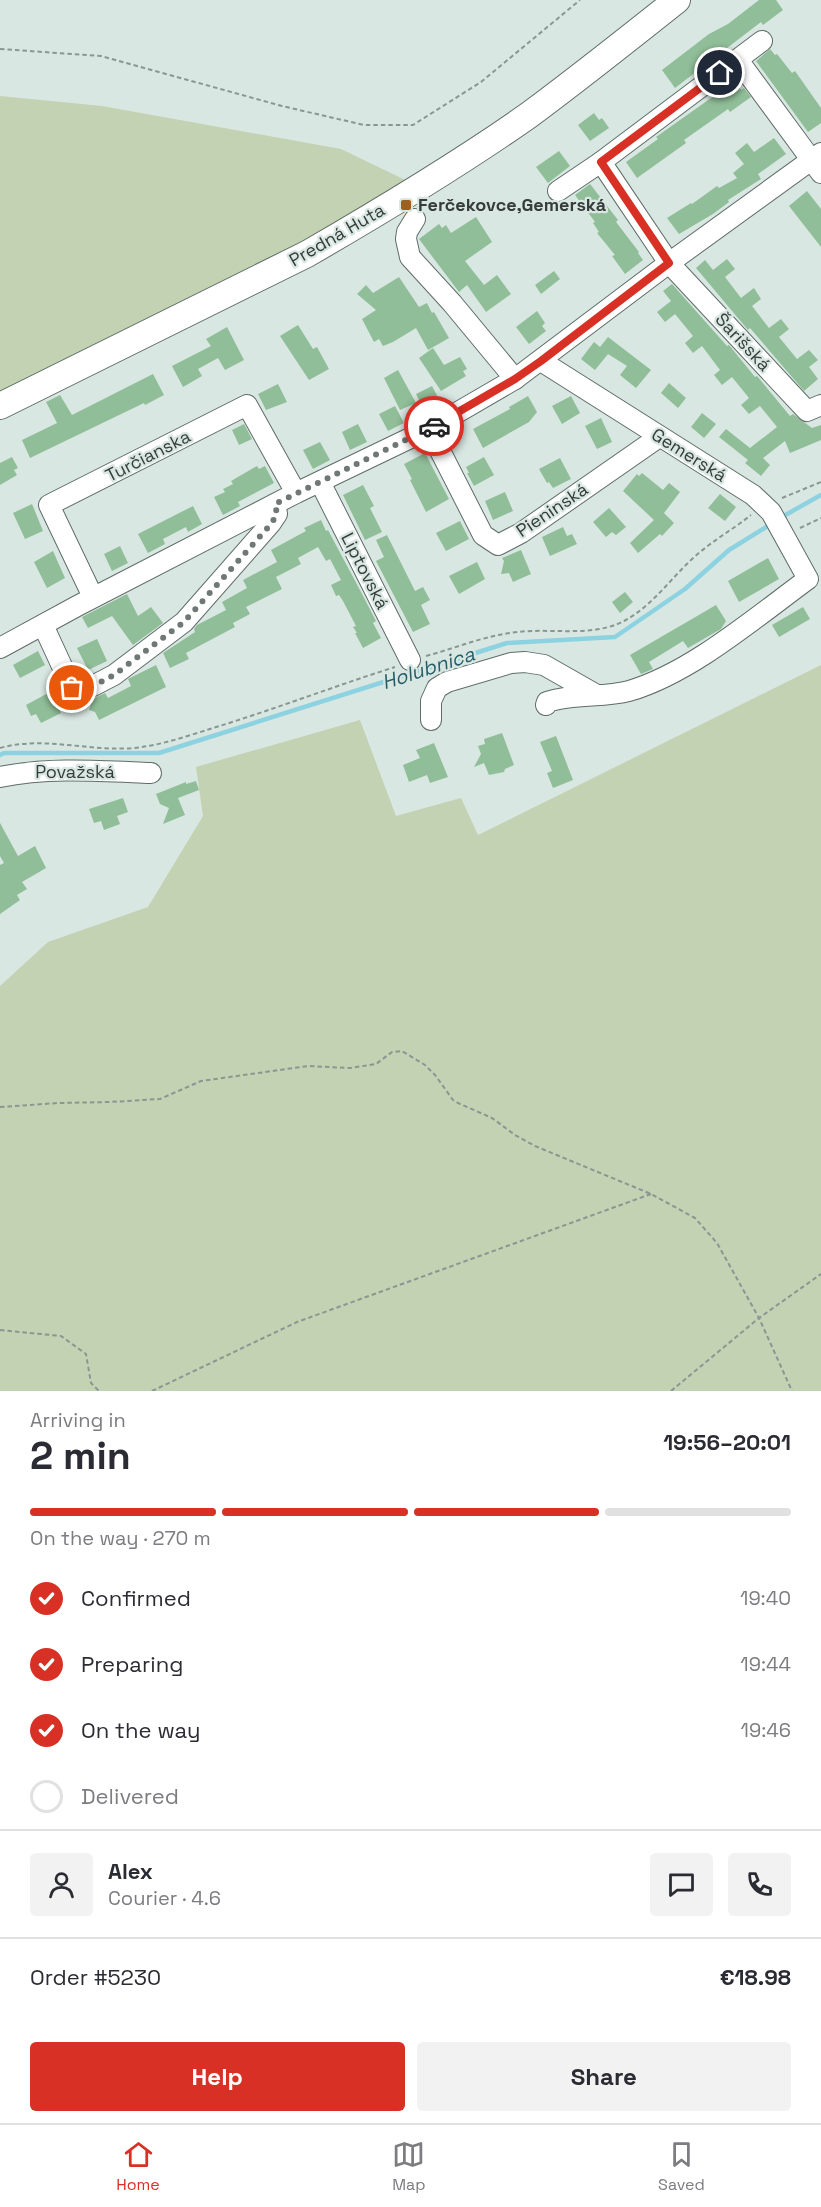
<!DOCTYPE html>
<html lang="en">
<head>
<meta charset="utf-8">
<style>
  :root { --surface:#fff; --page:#f2f2f3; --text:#2b2b33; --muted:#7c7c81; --line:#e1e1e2; --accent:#d93025 }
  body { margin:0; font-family:"Space Grotesk",sans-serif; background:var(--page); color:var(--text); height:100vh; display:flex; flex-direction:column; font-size:22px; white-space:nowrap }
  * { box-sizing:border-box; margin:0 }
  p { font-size:20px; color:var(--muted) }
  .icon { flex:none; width:33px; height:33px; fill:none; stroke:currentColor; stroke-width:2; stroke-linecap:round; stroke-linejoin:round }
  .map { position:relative; height:1391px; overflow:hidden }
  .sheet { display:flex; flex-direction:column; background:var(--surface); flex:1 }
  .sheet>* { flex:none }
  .pin { position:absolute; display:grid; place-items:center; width:51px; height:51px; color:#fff; margin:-26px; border:3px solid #fff; border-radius:50%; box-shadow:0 2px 6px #0007 }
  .courier { position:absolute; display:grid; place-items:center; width:60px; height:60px; margin:-30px; border:4px solid #d93025; border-radius:50%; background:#fff; color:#222; box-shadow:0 2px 8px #0007 }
  .overview em { font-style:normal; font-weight:700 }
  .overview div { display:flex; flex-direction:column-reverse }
  .overview { display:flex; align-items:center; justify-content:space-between; height:102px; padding:0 30px }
  h1 { font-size:39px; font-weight:700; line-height:45px }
  .bar { display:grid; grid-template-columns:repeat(4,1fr); gap:9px 6px; align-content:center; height:72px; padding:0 30px }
  .bar i { height:8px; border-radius:4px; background:var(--line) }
  .bar .on { background:var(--accent) }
  .bar p { grid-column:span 4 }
  .line { display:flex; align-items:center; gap:15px; padding:0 30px; border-top:2px solid var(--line) }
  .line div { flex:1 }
  .round { display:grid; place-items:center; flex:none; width:63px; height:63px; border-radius:6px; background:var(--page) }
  ol { padding:0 30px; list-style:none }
  li { display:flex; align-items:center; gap:18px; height:66px }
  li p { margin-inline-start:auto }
  li .icon { padding:6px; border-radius:50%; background:var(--accent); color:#fff; stroke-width:4 }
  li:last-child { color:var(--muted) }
  li i { width:33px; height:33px; border:3px solid var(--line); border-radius:50% }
  .cta { display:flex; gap:12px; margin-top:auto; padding:12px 30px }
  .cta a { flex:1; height:69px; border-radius:6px; background:var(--accent); color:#fff; font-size:24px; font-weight:700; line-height:69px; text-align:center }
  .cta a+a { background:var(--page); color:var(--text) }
  .tab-bar { display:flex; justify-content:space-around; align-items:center; height:84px; border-top:2px solid var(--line); background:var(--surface); font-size:16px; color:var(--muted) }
  .tab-bar a { display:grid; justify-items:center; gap:3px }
  .tab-bar .on { color:var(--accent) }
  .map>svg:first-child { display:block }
</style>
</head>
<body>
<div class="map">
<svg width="821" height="1391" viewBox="0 0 821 1391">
  <rect width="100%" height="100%" fill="#d9e7e2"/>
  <g fill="#c2d2b2">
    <path d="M0,96L102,106L341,149L426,190L379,223L0,419Z"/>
    <path d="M821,665V1391H0V986L48,942L148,907L203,816L196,767L360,720L396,816L461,798L478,835Z"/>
  </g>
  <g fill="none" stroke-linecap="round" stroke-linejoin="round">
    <g stroke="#8dd2e1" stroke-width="4.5">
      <path d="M780,518L821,495"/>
      <path d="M0,755L4,753H159L507,643L615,637L685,589L729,550L771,524"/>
    </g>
  </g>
  <g fill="#90be98">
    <path d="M759,0H776L783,10L763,25L761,22L675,88L662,70L709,34L728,24Z"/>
    <path d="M770,49L775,55L777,54L792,73L795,71L821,108V123L808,132L756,61Z"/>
    <path d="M735,81L741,90L744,88L751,97L730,112L728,109L684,140L686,143L637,178L626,162L658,139L656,137Z"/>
    <path d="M594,113L599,120L602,118L609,128L590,141L578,125Z"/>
    <path d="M774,138L786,154L758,174L761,179L728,200L729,202L713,214L679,234L667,218L691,203L692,204L717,186L719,188L737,178L733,173L744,164L735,153L747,143L754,152Z"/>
    <path d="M559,151L570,166L548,183L536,167Z"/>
    <path d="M590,184L618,220L616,222L639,252L638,253L643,260L625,274L612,256L615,255L597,233L599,232L593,223L595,222L575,195Z"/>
    <path d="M807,191L821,209V247L789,206Z"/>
    <path d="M476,217L492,242L465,261L484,285L497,275L511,294L486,312L467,285L459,292L419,239L439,224L442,228L446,225L451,233Z"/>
    <path d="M727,259L735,269L725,277L741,298L754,288L761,299L752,306L769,328L781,319L789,329L779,337L797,359L809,350L818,360L809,367L818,379L804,391L750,328L748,330L696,268L705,260L713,270Z"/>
    <path d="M554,271L560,279L541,294L535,285Z"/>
    <path d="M399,277L419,307L427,303L432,313L434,312L449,338L428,350L416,328L393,342L383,346L379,339L374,342L362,319L376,310L357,294L366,285L373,293Z"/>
    <path d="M672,284L727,346L729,345L755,377L757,376L790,416L793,414L812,428L821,425V440L790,453L785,441L763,458L770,465L761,476L745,463L748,460L719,437L726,429L750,448L777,427L760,406L749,414L741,405L749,398L732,377L722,385L714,375L720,370L702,346L693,353L685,343L693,336L675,314L665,322L657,312L671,301L663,291Z"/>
    <path d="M537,311L545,323L542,326L546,331L529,344L516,327Z"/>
    <path d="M298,325L313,349L317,347L329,369L309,380L280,336Z"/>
    <path d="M227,327L244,360L225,370L218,358L198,369L202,376L183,387L172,366L211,346L206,339Z"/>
    <path d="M608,337L651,370L636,388L620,375L627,366L608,354L595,370L581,359L594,342L600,347Z"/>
    <path d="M433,348L444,365L460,357L467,369L463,371L466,376L441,391L419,358Z"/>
    <path d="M398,370L416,403L400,410L384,378Z"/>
    <path d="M153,374L164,395L145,405L144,403L30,458L22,440L57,423L46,402L60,395L72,415Z"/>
    <path d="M669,383L686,398L678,408L661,393Z"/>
    <path d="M278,384L287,402L266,410L258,394Z"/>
    <path d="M432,386L441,403L425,412L416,394Z"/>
    <path d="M528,396L537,412L529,422L483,448L473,429L510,409L509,407Z"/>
    <path d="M571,396L580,413L562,424L552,406Z"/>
    <path d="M395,406L404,423L388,431L379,414Z"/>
    <path d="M702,413L716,424L704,438L691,427Z"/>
    <path d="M601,418L612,442L597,449L585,426Z"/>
    <path d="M244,424L252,439L239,445L232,430Z"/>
    <path d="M358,424L367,442L350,450L342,432Z"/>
    <path d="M320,442L330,460L313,469L303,450Z"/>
    <path d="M425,453L449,499L426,512L410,480L412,479L404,464Z"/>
    <path d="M12,457L18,468L14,470L17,475L0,485V463Z"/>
    <path d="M484,457L494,475L474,486L467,473H469L466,467Z"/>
    <path d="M560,458L571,479L553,488L549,482L547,483L539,469Z"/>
    <path d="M257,466L259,469L265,466L274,483L238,502L240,506L223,515L214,497L225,492L223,489L233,484L231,481Z"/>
    <path d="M642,473L663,490L669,483L680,492L664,513L674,523L662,536L660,534L638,553L630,543L654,520L623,491L637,474L639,476Z"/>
    <path d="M363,485L374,506L370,508L382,532L365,540L343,495Z"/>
    <path d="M505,492L513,511L493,520L485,501Z"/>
    <path d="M720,494L736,507L725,521L708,508Z"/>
    <path d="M32,504L43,531L25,539L13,513Z"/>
    <path d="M193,506L202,524L188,532L186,527L163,539L165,544L148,553L138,534Z"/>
    <path d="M609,508L626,527L616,535L612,532L606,537L593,522Z"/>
    <path d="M321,520L326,531L328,530L361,592L376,621L373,623L381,638L363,648L355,633H357L353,627L356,626L343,601L339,595L336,596L331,585L341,580L330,559L326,561L318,547L298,558L301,564L276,577L282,589L246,607L250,614L233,623L235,627L186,653L189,659L170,668L163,653L195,632L194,629L197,625L226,610L222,602L247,588L243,580L277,562L271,550L306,531L304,528Z"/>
    <path d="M460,521L469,539L446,551L436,533Z"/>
    <path d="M563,527L567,536L572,534L577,544L550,556L542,537Z"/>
    <path d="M387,535L415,591L423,587L430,600L421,605L430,624L413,632L376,561L384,557L376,540Z"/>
    <path d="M120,546L128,563L112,571L104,554Z"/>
    <path d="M521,550L531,574L513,582L509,573L501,574L504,561L502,558Z"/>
    <path d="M53,551L65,578L47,588L34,562Z"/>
    <path d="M768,558L779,579L739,602L728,581Z"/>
    <path d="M477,562L485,579L459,594L449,576Z"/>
    <path d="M625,592L633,602L620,613L612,602Z"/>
    <path d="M127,594L138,616L151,607L163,623L133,645L112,616L88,628L82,617Z"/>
    <path d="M716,605L726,621L721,629L688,648L683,641L649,662L653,669L641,674L630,655Z"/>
    <path d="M803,607L810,619L779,637L772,625Z"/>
    <path d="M97,639L107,661L88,670L77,648Z"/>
    <path d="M38,651L45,665L20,678L13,665Z"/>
    <path d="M156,665L166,687L99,720L95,712L89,710L91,704L89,701L105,693L108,698L131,686L128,679Z"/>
    <path d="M50,692L61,713L41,723L36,714L31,716L26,705Z"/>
    <path d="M502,733L514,765L505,769L504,772L489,775L484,763L474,767L481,754L478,746L485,744L484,739Z"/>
    <path d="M556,736L573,780L553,788L547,773L552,771L540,742Z"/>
    <path d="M434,743L448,777L430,783L427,775L409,782L403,765L420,758L416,750Z"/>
    <path d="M196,781L199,790L178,798L185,815L163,824L169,808L160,804L156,794L186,782V784Z"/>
    <path d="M123,798L128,812L117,816L120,824L104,830L101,821L94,823L89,809Z"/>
    <path d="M0,823L18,856L35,846L46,868L22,882L27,889L17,895L20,900L0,914V865L4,863L0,856Z"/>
  </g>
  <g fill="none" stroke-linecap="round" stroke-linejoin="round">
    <defs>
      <g id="minor">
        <path d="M738,60L821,173"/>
        <path d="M601,162L762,41"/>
        <path d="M558,191L601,162L669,263L807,411L821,405"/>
        <path d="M415,219L407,232L406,239L410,257L452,303L515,379"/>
        <path d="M541,361L753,495L771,512L808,579C756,617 691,673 629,691C603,698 575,693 547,702L546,705"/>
        <path d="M429,429L483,535L498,545L521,533L659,437"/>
        <path d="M320,482L410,660"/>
        <path d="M93,597L49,505L247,405L296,493"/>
        <path d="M43,625L72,688L83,691L114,675L184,622L271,523L277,514L275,504"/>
        <path d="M0,648L79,605L296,493L429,429L515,379L669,263L821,153"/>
        <path d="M431,720V701L437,688L447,682L511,663L525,662L544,665L595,694"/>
        <path d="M0,777C49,767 101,771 151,773"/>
      </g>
      <path id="major" d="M0,406L307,254C383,210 458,165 529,115C579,78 628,39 677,0"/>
    </defs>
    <use href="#minor" stroke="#5f6c67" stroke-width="22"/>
    <use href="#major" stroke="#5f6c67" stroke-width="28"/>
    <g stroke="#8b9692" stroke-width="2" stroke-dasharray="4.5 3" stroke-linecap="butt">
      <path d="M0,49L101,56L282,106L364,125H413L481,82L580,0"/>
      <path d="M782,498L821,482"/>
      <path d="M800,528L821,518"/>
      <path d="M426,656C456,648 486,635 518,632C551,628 591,637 622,622C650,608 667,583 689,562C708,543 731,531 751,515"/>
      <path d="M0,748C46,735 95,754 142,747C170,743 199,732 226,724C283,706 338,685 395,667"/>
      <path d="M0,1107L58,1103L110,1102L160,1099L201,1081L308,1066L350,1068L376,1064L392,1052L402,1051L425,1065L435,1075L453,1100L458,1103L492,1118L515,1135L535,1146L651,1194L695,1218L717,1243L759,1318L792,1391"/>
      <path d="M0,1330L61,1336L86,1354L91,1383L99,1391"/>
      <path d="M152,1391L297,1322L651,1194"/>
      <path d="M671,1391L759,1318L821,1274"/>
    </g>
    <use href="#minor" stroke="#fff" stroke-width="20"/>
    <use href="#major" stroke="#fff" stroke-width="26"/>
  </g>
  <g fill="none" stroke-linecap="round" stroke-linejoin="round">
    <path stroke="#6f7875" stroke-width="6" stroke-dasharray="0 10.8" d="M72,688L84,691L114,675L184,622L271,524L277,514L275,504L434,426"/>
    <path stroke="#d93025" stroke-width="8" d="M434,426L515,379L541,361L669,263L601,162L720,73"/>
  </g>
  <rect fill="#9b621f" stroke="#d9e7e2" stroke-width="2" x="400" y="199" width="12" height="12" rx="3"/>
  <g text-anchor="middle" stroke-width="4.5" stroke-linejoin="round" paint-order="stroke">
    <g font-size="18" font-weight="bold" fill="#363c3a" stroke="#d9e7e2" text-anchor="start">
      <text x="418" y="211">Ferčekovce,Gemerská</text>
    </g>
    <g font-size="18" fill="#363c3a" stroke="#d9e7e2">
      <text transform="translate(337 235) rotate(-30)" y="6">Predná Huta</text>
      <text transform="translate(743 342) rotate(47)" y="6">Šarišská</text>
      <text transform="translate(689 455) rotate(32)" y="6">Gemerská</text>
      <text transform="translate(148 456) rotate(-27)" y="6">Turčianska</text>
      <text transform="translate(552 510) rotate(-34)" y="6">Pieninská</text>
      <text transform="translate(365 571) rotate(63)" y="6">Liptovská</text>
      <text x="75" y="778">Považská</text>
    </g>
    <g font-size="20" font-style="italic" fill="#255e69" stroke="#d9e7e2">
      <text transform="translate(428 668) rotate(-18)" y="7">Holubnica</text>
    </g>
  </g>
</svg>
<div class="pin" style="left:72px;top:688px;background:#ea580c"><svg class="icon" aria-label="bag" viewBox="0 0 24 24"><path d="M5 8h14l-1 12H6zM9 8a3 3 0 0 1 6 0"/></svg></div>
<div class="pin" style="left:720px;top:73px;background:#1f2937"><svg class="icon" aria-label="home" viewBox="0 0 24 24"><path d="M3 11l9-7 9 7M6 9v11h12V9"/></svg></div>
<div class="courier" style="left:434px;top:426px"><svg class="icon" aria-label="car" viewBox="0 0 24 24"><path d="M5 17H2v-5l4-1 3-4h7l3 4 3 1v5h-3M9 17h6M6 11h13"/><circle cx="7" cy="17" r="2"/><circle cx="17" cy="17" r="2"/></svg></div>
</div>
<section class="sheet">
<div class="overview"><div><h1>2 min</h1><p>Arriving in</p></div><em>19:56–20:01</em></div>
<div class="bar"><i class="on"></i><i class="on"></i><i class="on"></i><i></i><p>On the way · 270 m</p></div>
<ol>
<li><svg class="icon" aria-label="check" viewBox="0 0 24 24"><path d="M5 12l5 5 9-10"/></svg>Confirmed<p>19:40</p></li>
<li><svg class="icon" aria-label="check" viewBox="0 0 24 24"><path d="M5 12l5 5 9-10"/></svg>Preparing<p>19:44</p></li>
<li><svg class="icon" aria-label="check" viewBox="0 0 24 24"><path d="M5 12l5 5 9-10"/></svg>On the way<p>19:46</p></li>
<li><i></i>Delivered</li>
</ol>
<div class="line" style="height:108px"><a class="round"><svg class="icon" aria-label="person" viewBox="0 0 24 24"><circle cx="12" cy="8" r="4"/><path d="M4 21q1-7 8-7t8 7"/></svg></a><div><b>Alex</b><p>Courier · 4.6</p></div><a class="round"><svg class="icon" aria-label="chat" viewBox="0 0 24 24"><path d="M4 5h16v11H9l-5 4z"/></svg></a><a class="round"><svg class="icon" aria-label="phone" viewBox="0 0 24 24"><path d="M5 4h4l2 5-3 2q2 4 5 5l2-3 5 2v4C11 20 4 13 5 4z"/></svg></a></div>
<div class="line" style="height:78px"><div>Order #5230</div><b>€18.98</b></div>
<div class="cta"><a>Help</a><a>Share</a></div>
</section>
<nav class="tab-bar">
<a class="on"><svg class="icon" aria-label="home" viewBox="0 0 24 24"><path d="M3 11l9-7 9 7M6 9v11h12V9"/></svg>Home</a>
<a><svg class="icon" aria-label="map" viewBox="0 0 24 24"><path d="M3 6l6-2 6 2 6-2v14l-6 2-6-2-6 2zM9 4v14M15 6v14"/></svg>Map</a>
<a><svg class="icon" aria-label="saved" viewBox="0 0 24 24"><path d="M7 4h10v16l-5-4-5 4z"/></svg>Saved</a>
</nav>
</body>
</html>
